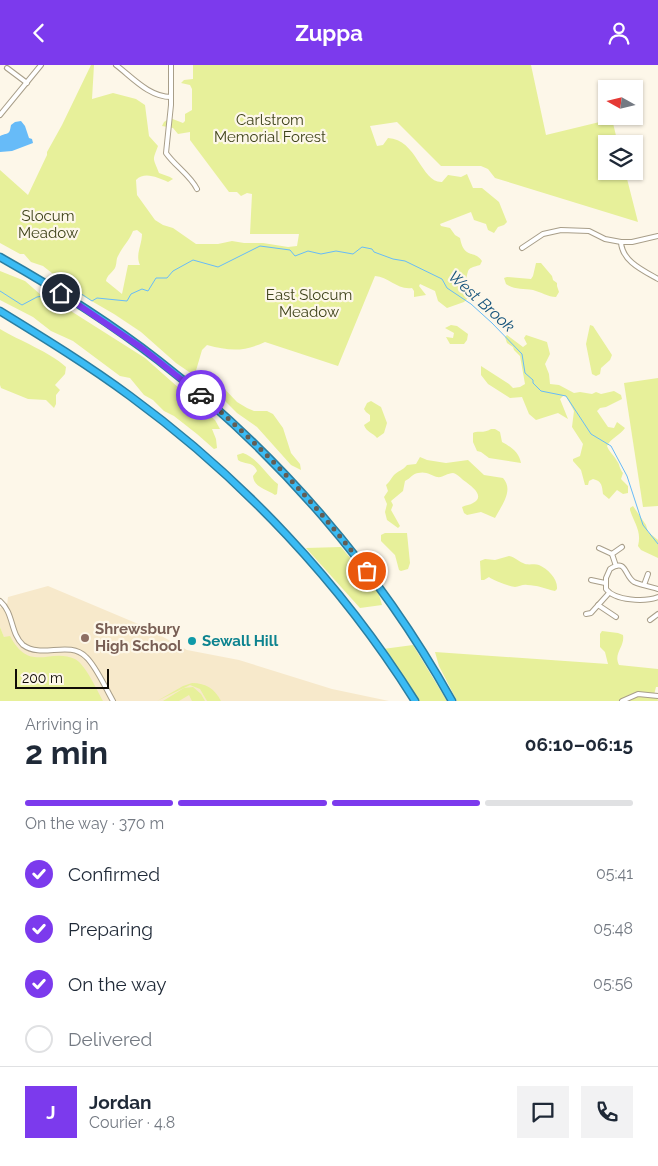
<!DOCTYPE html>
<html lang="en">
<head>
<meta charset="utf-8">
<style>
  :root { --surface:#fff; --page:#f2f2f3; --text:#1f2937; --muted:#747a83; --line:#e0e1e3; --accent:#7c3aed }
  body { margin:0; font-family:Raleway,sans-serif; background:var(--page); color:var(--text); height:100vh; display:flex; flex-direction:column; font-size:19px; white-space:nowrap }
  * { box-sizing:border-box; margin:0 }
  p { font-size:16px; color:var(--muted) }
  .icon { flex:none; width:28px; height:28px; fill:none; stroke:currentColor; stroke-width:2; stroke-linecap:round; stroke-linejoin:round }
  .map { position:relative; height:636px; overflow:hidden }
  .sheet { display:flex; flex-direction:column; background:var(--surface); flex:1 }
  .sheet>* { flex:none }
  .needle { width:32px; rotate:278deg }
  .fabs { position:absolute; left:598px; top:15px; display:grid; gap:10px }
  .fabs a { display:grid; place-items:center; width:45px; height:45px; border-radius:0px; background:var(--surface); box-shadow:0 1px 4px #0004; font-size:25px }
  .scale { position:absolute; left:15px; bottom:12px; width:94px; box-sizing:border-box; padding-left:5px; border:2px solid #100c06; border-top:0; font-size:14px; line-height:18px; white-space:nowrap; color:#100c06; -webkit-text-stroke:4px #fdf7e9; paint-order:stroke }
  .pin { position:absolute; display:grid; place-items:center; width:42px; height:42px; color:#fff; margin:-21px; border:2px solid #fff; border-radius:50%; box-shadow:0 1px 5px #0007 }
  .courier { position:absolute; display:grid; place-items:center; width:50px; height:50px; margin:-25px; border:4px solid #7c3aed; border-radius:50%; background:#fff; color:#222; box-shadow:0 1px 6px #0007 }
  .headline em { font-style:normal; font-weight:700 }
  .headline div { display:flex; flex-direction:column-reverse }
  .headline { display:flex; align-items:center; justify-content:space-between; height:85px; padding:0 25px }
  h1 { font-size:32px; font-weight:700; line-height:38px }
  .bar { display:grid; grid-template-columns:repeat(4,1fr); gap:8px 5px; align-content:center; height:60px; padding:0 25px }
  .bar i { height:6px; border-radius:4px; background:var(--line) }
  .bar .active { background:var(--accent) }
  .bar p { grid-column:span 4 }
  .line { display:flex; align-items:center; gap:12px; padding:0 25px; border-top:1px solid var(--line) }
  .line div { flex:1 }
  .round { display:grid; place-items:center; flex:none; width:52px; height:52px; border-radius:0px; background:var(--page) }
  ol { padding:0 25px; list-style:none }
  li { display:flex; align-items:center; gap:15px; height:55px }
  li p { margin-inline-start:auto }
  li .icon { padding:5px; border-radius:50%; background:var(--accent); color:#fff; stroke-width:4 }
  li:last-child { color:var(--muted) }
  li i { width:28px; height:28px; border:2px solid var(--line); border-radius:50% }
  header { display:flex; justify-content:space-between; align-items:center; height:65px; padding:0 25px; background:var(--accent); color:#fff; font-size:22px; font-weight:700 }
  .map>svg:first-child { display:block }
</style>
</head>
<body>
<header><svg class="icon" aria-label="back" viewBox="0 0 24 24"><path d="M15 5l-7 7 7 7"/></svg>Zuppa<svg class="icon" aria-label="person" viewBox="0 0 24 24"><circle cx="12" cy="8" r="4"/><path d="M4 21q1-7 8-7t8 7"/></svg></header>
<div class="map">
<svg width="658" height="636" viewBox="0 0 658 636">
  <rect width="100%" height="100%" fill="#fdf7e9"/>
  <path fill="#f7e9cb" d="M48,521L143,561L187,585L239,595L332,624L389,636H34L23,622L0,562V543L7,540L8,532Z"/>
  <g fill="#e7f09a" fill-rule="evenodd">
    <path d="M91,0H94L92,34L113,28L136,34L145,40L149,71L158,81C152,97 153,92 159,108L170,112L173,114L168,117C158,113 145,106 136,115L137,130L155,155L163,160L173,163L196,179H218L232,176L244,178H263L288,182L297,181L299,169H250L252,129L247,128L241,131L237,127H229L190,75V67L178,69L173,63L162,61L164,57L170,53L183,58L185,56V49L192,45V24L190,20L181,18L184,15L193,14V0H531L546,70L612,54L618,79H606V106H625L638,157L495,113L488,104L481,101H441L397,57L370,61L377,81L383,80L388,73C417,74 421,118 442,117L448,110L461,112L467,109L473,123H482L499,137L507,157L504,160L498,162L494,168L488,165L486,159L474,155L471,147L440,159L441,161L450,163L455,170L460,173C464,195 474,184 482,196L480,200C464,204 470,205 465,217C464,219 463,222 462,224L468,233L464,237L447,243L438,236L435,226L420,219L419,221L426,230L414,232V226L412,223C397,225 389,212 375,211L338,301L265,277C243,287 230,286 207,280L202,285L195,309H192L176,298L141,267L114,249L76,227L43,201L31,197L24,189H20L0,178V105L28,130L47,90V87L62,60ZM137,165L142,169C142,180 135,190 140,200H128L122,229L106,216C107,210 112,208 115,203C117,199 116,194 118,191C123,181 129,176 133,166Z"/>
    <path d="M536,198H541L552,211L553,215L557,218V221L559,227L556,232C548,232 541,227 533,225C523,223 515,225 506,219L504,213L507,212L531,214L533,211Z"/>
    <path d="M0,206L25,216L41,230L55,236L145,293L215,355L220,364H212L216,374L217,383L214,384L197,369L174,351L164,346L153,335L144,330L130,313L120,311L73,276L51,266L33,252L0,235Z"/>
    <path d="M451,260L457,261L468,269L467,275L464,279H450L446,272L453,273L454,268L445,263Z"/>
    <path d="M590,260L593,261L612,290L610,295L601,303L600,309L596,311L592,309L586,279Z"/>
    <path d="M0,264C20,276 50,287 66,302L65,309L55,320L60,325L56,330V339L54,343L46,335L28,334L1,323L0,320Z"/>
    <path d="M507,270L523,282L527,279L524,273L526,270L547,277L550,289L545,299L549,309L550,319L559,320L574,328L580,327L592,329L596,327L601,329L614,326L621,330L622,334L606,342L600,343L597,346L608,362L614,363L617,357L625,363C620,370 611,373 607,381C609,387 614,390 617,396C620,400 619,403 623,408L621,414L628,421V428L623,429L617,425L609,434L603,429C602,421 602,416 593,414L589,416L588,420H585L581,405L573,396V394L580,391L583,379L572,362L574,346L566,331H563L560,334L568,354L558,348L536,355L529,349L522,332L510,333L488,319L481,310V301L509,319L513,323L520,322L525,319L520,291L514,285L513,282L507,278L505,272Z"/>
    <path d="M210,312L216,315L237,337L247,343L254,346H267L273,349L283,363L291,388L300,399L301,405L291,400L257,362L237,348L203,314Z"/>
    <path d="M658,313V441L643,442L624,318Z"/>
    <path d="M371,336L381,342L387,358L384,368L377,373C373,368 366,367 364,360L370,356V350L366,347L364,344L367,338Z"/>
    <path d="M491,364H495L500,367L502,377C511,382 519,387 521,398L489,393L481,387L477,386L473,377V368C478,365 483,369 491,364Z"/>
    <path d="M243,388C258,393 266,410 278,419L277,429L275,430C267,424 254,423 253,411L257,406C253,396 245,400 238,395L237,390Z"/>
    <path d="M420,392L427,395L446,398L468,395L484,410L503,413C514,425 502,440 495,453L481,447L467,450L464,448L462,442C466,440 470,440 473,438C486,431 471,421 466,417C461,414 458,409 453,408C447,408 443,413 437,412C431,410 426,406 418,408C412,409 411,413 405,416L403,426L391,436L393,440L391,445L400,461L398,463L387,455L385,447L387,439L384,432L388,426L386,420C390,417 391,413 394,410C399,405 402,406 407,400L416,399Z"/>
    <path d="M633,441L646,460L648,467L658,475V493L641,485L638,481C642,466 634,458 630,445V443Z"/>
    <path d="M385,468H407L410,498L408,504L401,506L399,505L395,490L381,476V470Z"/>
    <path d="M341,482L378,526L382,540L360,543L306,483Z"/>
    <path d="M509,491C515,492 518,496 523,498C528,501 534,498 539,500C548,504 558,514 557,524L555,526C546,524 537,520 527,520C523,519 519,522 515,522C511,522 492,515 489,512L484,515H481L480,496L485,494L495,495Z"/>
    <path d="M0,562L4,572L10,571C30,609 50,582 75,594C85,599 97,625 103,636H0Z"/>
    <path d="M602,566L618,568L623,570C625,582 613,588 619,600L658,604V622H656L654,630L657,631L658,636H457L439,601L435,587L608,599L605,587L600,582V569Z"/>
    <path d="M413,580L447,636H419L383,584Z"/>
    <path d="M192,618C206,618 215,624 221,636H207L200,624L190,620L157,636L183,621Z"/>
    <path d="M193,622L201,629L205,636H192L189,630L179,636H163L184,623Z"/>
  </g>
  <path fill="#67bbf8" d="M21,56L25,61L29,73L32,74L33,78L12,86L0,87V71C10,67 9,70 11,60L15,57Z"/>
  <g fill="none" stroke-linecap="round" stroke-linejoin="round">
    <g stroke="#67bbf8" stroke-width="1">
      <path d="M68,223L71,222L92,236L97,233L127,236L131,229L142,224L148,226L156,213H167L173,206L193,195L218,202L260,181L290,185L295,191L308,186L321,189L336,186L353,189L362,182L372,184L374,187L393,194L405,196L442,214L447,223L471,239L492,258L522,289L525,308L533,315V318L541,326L566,331L591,369L611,381L627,411L643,460L658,479"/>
      <path d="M0,226L22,240L37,232L49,230"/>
    </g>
    <defs>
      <g id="street">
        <path d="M116,0C132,12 149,32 171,32"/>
        <path d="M171,0V40L166,88C175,101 190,110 197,124"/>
        <path d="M7,3L27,18"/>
        <path d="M0,50L41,0"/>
        <path d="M621,177C622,196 642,205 658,214"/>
        <path d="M522,183L543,169L561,165L589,166L605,174L621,177H632L658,171"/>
        <path d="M599,483L612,489"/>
        <path d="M616,501L612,489L622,482"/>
        <path d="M591,515L605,518"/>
        <path d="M644,520L648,509"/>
        <path d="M658,524C651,522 641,520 634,517C624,511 627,493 610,504L606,513V524C615,536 645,537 658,532"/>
        <path d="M0,536C14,548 10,568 23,580C42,594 69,575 86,592C96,601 106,624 113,636"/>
        <path d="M598,540L616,552"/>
        <path d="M586,549L591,548L609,528"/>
        <path d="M650,555L658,549"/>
        <path d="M622,636L638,629L658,631"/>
      </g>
      <g id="highway">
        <path d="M0,192C55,223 108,256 158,295C277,387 379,505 452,636"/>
        <path d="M0,246C44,273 88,300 130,331C242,413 341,518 415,636"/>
      </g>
    </defs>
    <use href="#street" stroke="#a89e89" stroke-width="6"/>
    <use href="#highway" stroke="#2b7ea1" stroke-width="9"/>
    <use href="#street" stroke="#fff" stroke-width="4"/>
    <use href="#highway" stroke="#3abbf4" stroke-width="6"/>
  </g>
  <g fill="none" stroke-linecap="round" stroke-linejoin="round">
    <path stroke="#635e55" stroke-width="5" stroke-dasharray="0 9" d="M201,330C263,382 319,442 367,506"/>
    <path stroke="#7c3aed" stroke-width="6" d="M61,228L142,283L201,330"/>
  </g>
  <circle fill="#8d6e63" stroke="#fdf7e9" stroke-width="2" cx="85" cy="573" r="5"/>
  <circle fill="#0f9aa8" stroke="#fdf7e9" stroke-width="2" cx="192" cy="576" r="5"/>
  <g text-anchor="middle" stroke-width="4.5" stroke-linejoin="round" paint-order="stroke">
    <g font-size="15" fill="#3f431b" stroke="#fdf7e9">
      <text x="270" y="60">Carlstrom<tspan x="270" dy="17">Memorial Forest</tspan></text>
      <text x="48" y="156">Slocum<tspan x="48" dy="17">Meadow</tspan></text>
      <text x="309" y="235">East Slocum<tspan x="309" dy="17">Meadow</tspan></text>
    </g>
    <g font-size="15" font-weight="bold" fill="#785e54" stroke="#fdf7e9" text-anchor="start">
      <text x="95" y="569">Shrewsbury<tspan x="95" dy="17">High School</tspan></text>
    </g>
    <g font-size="15" font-weight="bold" fill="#0d838f" stroke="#fdf7e9" text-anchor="start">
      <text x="202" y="581">Sewall Hill</text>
    </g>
    <g font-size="16" font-style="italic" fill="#16547c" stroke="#fdf7e9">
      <text transform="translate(482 236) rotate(42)" y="6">West Brook</text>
    </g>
  </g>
</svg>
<div class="fabs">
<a><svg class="needle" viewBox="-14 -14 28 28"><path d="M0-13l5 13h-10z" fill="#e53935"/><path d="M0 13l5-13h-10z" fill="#747a83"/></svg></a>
<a><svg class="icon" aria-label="layers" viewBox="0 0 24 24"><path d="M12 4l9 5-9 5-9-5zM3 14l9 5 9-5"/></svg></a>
</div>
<div class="scale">200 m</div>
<div class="pin" style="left:367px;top:506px;background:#ea580c"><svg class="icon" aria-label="bag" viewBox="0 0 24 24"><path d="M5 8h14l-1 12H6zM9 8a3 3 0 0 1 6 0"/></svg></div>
<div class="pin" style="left:61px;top:228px;background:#1f2937"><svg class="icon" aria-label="home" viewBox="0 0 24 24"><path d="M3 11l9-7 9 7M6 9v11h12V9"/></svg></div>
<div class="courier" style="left:201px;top:330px"><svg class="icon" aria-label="car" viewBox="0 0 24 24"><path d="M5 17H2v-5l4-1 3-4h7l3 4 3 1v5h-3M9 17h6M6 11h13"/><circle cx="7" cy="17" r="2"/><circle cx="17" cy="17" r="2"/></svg></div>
</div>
<section class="sheet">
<div class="headline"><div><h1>2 min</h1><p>Arriving in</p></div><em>06:10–06:15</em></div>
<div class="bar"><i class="active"></i><i class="active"></i><i class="active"></i><i></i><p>On the way · 370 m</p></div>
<ol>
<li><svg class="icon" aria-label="check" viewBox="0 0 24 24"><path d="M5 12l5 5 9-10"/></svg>Confirmed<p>05:41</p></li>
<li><svg class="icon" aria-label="check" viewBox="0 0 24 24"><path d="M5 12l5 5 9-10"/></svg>Preparing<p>05:48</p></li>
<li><svg class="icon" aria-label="check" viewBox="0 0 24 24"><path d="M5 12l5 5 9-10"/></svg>On the way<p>05:56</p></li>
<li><i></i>Delivered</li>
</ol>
<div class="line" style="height:90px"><b class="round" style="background:var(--accent);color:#fff">J</b><div><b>Jordan</b><p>Courier · 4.8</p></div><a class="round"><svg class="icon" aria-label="chat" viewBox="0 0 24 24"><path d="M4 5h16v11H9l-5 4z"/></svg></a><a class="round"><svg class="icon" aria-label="phone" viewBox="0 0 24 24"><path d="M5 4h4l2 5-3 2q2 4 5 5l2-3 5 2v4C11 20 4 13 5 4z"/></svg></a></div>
</section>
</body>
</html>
